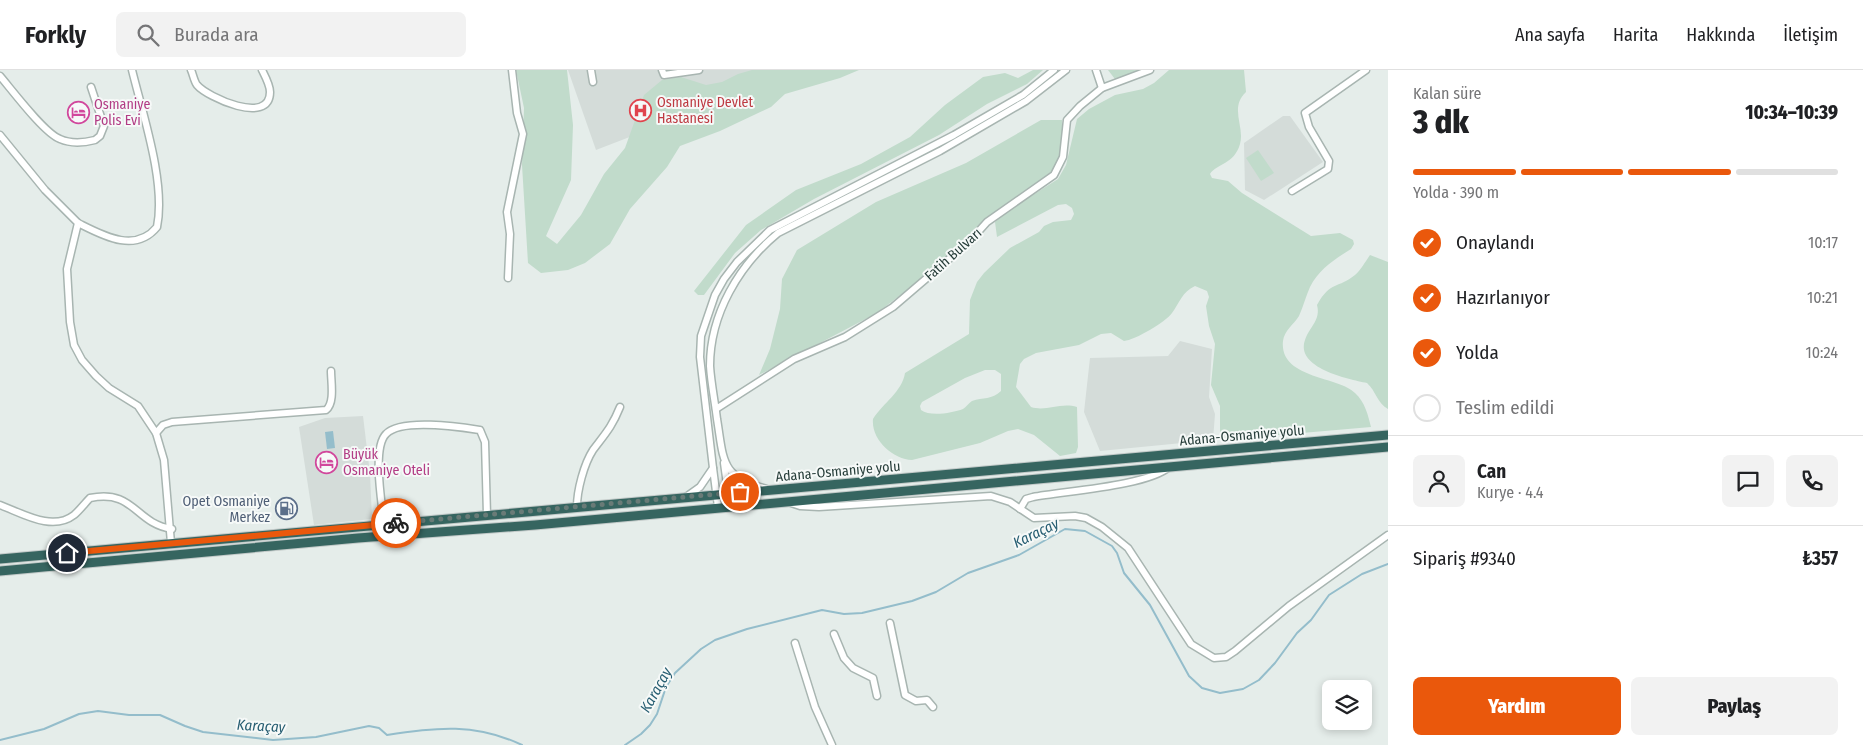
<!DOCTYPE html>
<html lang="tr">
<head>
<meta charset="utf-8">
<style>
  :root { --surface:#fff; --page:#f2f2f2; --text:#202124; --muted:#757577; --line:#e0e0e0; --accent:#ea580c }
  body { margin:0; font-family:"Fira Sans Condensed",sans-serif; background:var(--page); color:var(--text); height:100vh; display:flex; flex-direction:column; font-size:19px; white-space:nowrap }
  * { box-sizing:border-box; margin:0 }
  p { font-size:16px; color:var(--muted) }
  .icon { flex:none; width:28px; height:28px; fill:none; stroke:currentColor; stroke-width:2; stroke-linecap:round; stroke-linejoin:round }
  .map { position:relative; flex:1; overflow:hidden }
  .sheet { display:flex; flex-direction:column; background:var(--surface); width:475px }
  .sheet>* { flex:none }
  .tools { position:absolute; left:1322px; top:610px; display:grid; gap:10px }
  .tools a { display:grid; place-items:center; width:50px; height:50px; border-radius:8px; background:var(--surface); box-shadow:0 2px 8px #0003; font-size:25px }
  .pin { position:absolute; display:grid; place-items:center; width:42px; height:42px; color:#fff; margin:-21px; border:2px solid #fff; border-radius:50%; box-shadow:0 1px 5px #0007 }
  .courier { position:absolute; display:grid; place-items:center; width:50px; height:50px; margin:-25px; border:4px solid #ea580c; border-radius:50%; background:#fff; color:#222; box-shadow:0 1px 6px #0007 }
  .summary em { font-style:normal; font-weight:800 }
  .summary div { display:flex; flex-direction:column-reverse }
  .summary { display:flex; align-items:center; justify-content:space-between; height:85px; padding:0 25px }
  h1 { font-size:32px; font-weight:800; line-height:38px }
  .bar { display:grid; grid-template-columns:repeat(4,1fr); gap:8px 5px; align-content:center; height:60px; padding:0 25px }
  .bar i { height:6px; border-radius:4px; background:var(--line) }
  .bar .on { background:var(--accent) }
  .bar p { grid-column:span 4 }
  .line { display:flex; align-items:center; gap:12px; padding:0 25px; border-top:1px solid var(--line) }
  .line div { flex:1 }
  .round { display:grid; place-items:center; flex:none; width:52px; height:52px; border-radius:8px; background:var(--page) }
  ol { padding:0 25px; list-style:none }
  li { display:flex; align-items:center; gap:15px; height:55px }
  li p { margin-inline-start:auto }
  li .icon { padding:5px; border-radius:50%; background:var(--accent); color:#fff; stroke-width:4 }
  li:last-child { color:var(--muted) }
  li i { width:28px; height:28px; border:2px solid var(--line); border-radius:50% }
  .primary-button { display:flex; gap:10px; margin-top:auto; padding:10px 25px }
  .primary-button a { flex:1; height:58px; border-radius:8px; background:var(--accent); color:#fff; font-size:20px; font-weight:800; line-height:58px; text-align:center }
  .primary-button a+a { background:var(--page); color:var(--text) }
  header { display:flex; align-items:center; gap:30px; box-sizing:border-box; height:70px; padding:0 25px; background:var(--surface); border-bottom:1px solid var(--line) }
  header strong { font-size:24px }
  nav { display:flex; gap:28px; margin-inline-start:auto; font-size:18px }
  .search { width:350px; height:45px; background:var(--page); display:flex; align-items:center; gap:12px; box-sizing:border-box; padding:0 18px; border-radius:8px; color:var(--muted); font-size:19px }
  main { display:flex; flex:1; min-height:0 }
  .map>svg:first-child { display:block }
</style>
</head>
<body>
<header>
<strong>Forkly</strong>
<div class="search"><svg class="icon" aria-label="search" viewBox="0 0 24 24"><circle cx="10" cy="10" r="6"/><path d="M15 15l6 6"/></svg>Burada ara</div>
<nav><a>Ana sayfa</a><a>Harita</a><a>Hakkında</a><a>İletişim</a></nav>
</header>
<main>
<div class="map">
<svg width="1388" height="675" viewBox="0 0 1388 675">
  <rect width="100%" height="100%" fill="#e5edea"/>
  <g fill="#d4dcd9">
    <path d="M568,0H803L596,80Z"/>
    <path d="M1283,46H1290L1323,92L1264,130L1245,120L1244,73Z"/>
    <path d="M1180,271L1212,279L1209,327L1215,344L1213,370L1100,381L1084,342L1090,288L1168,286Z"/>
    <path d="M363,346L370,404L372,449L314,455L299,357L325,348Z"/>
  </g>
  <g fill="#c1dbcb" fill-rule="evenodd">
    <path d="M516,0H567L573,55L571,110L546,166L557,174L581,145L604,104L625,78L644,25L662,10L681,7L706,15L722,12L738,4L752,0H859L840,8L785,24L771,37L720,61L680,76L667,97L630,139L610,174L585,193L568,200L541,203L528,193L522,95L524,38Z"/>
    <path d="M1033,0H1043L1027,14L987,34L939,65L814,129L761,160L735,183L704,225H698L694,221L746,155L796,120L861,94L910,67L945,35L983,7L1005,3L1018,8Z"/>
    <path d="M1108,0H1153L1149,4L1118,13Z"/>
    <path d="M1169,0H1244L1246,22C1229,38 1245,56 1240,74C1234,95 1217,93 1210,104L1212,108L1228,111L1242,123L1311,166L1340,163L1353,170L1354,174L1351,179C1335,189 1319,199 1310,217C1306,226 1303,237 1299,246C1294,254 1284,261 1283,271C1279,309 1338,306 1355,323C1365,332 1368,345 1371,357L1220,370V336L1211,315L1215,274L1209,256L1206,236L1209,227L1207,221L1195,216C1182,222 1180,232 1172,243C1166,252 1135,270 1124,271L1111,263L1101,264L1079,275L1036,283L1024,289L1020,294L1016,317L1031,337C1046,342 1060,332 1077,337L1078,377L1076,383L1060,386L1034,365L1018,359L1008,361L980,373L912,390C893,389 871,370 873,349C883,333 902,322 905,303L969,264L970,230L977,212L984,203L1010,178L1039,162L1044,156L1053,152L1071,150L1074,144L1072,138L1066,134L1058,135L997,167L995,152L1006,142L1058,109L1066,95L1077,49L1089,39L1115,25L1143,19L1154,13ZM985,300H995L1001,304V321C992,330 983,327 972,331C969,333 966,337 963,339C952,343 930,347 921,340L920,336L922,332L965,308Z"/>
    <path d="M1041,50H1062V78L1057,99L1020,129L987,150L946,190L877,243L759,305L770,279L780,239L782,209L797,180L876,132L966,93Z"/>
    <path d="M1258,80L1274,103L1261,111L1246,88Z"/>
    <path d="M1370,185L1388,192V339C1377,333 1376,321 1367,313C1348,309 1295,298 1305,270C1310,256 1321,250 1317,235C1331,210 1338,219 1355,205C1361,200 1365,192 1370,185Z"/>
  </g>
  <path fill="#94bdcb" d="M333,361L335,378L327,379L325,362Z"/>
  <g fill="none" stroke-linecap="round" stroke-linejoin="round">
    <g stroke="#94bdcb" stroke-width="2">
      <path d="M0,670L44,659L79,644L98,641L129,645H160L185,656L203,662L273,670L316,667L369,656L379,658L387,665C436,657 476,653 522,675"/>
      <path d="M625,675L641,664L650,655L657,644L666,617L675,603L701,579L715,570L747,559L822,540L844,544L862,543L912,531L936,522L968,503L1019,485L1065,459L1085,461L1112,476L1117,483L1124,503L1150,535L1189,606L1202,618L1220,623L1243,619L1259,610L1275,593L1297,563L1311,550L1329,525L1362,504L1388,494"/>
    </g>
    <defs>
      <g id="minor">
        <path d="M191,0C193,4 194,11 197,15C207,27 270,56 270,22C270,15 265,6 262,0"/>
        <path d="M591,0L593,12"/>
        <path d="M662,0L664,5L699,0"/>
        <path d="M1096,0L1102,18"/>
        <path d="M0,6C12,20 44,63 60,69C71,74 83,73 95,70L100,66L104,56L91,17"/>
        <path d="M0,65L45,120L78,153L67,199L70,252L74,275L82,290L96,306L109,318L138,336L156,363L164,390L171,473"/>
        <path d="M1292,121L1328,99L1329,91L1309,57L1305,43L1366,0"/>
        <path d="M78,153C102,165 135,184 157,157C166,113 143,45 132,0"/>
        <path d="M508,208L510,164L507,142L523,64L517,43L512,0"/>
        <path d="M716,339L794,289L845,267L893,237L969,172L987,152L1054,105L1063,87L1067,50L1080,36L1102,18L1150,0"/>
        <path d="M156,363L163,355L172,352L326,340C335,333 331,312 331,301"/>
        <path d="M724,393L730,436"/>
        <path d="M713,398L718,437"/>
        <path d="M767,419C720,407 724,391 717,349C715,332 711,313 710,296C710,244 739,195 778,163L940,81L1026,31L1066,0"/>
        <path d="M686,427L700,417L713,398L700,287L701,266L715,225L724,209L737,192L770,160L954,65L1023,25L1054,0"/>
        <path d="M791,433L800,436L819,437L991,426L1010,432L1034,448L1075,446L1086,448L1102,457L1128,478L1191,574L1214,588L1226,587L1235,581L1289,536L1388,465"/>
        <path d="M0,435C22,443 52,462 74,445C80,440 85,433 90,428C135,419 134,453 172,459"/>
        <path d="M577,437C577,420 584,394 593,380C605,364 612,357 620,337"/>
        <path d="M1020,439L1026,429L1033,427C1064,421 1147,416 1169,397"/>
        <path d="M384,454C382,434 372,378 386,364C401,348 460,357 480,360L485,372L487,445"/>
        <path d="M890,553L905,625L916,631L927,630L933,637"/>
        <path d="M834,564L844,588L853,598L873,608L877,626"/>
        <path d="M795,573L815,637L832,675"/>
      </g>
      <g id="highway">
        <path d="M0,489L1388,365"/>
        <path d="M0,501L358,468L535,455L1388,377"/>
      </g>
    </defs>
    <use href="#minor" stroke="#a8b5b1" stroke-width="9"/>
    <use href="#highway" stroke="#c2c9c8" stroke-width="11"/>
    <use href="#minor" stroke="#fff" stroke-width="6"/>
    <use href="#highway" stroke="#366560" stroke-width="9"/>
  </g>
  <g fill="none" stroke-linecap="round" stroke-linejoin="round">
    <path stroke="#697b77" stroke-width="5" stroke-dasharray="0 9" d="M396,453L740,422"/>
    <path stroke="#ea580c" stroke-width="6" d="M67,483L396,453"/>
  </g>
  <defs>
    <symbol id="hospital-ring" viewBox="-11 -11 22 22"><circle r="9.5" fill="#f6f9f8" stroke="#e0444e" stroke-width="1.5"/><path d="M-5-5h3v3.5h4V-5h3V5h-3V1.5h-4V5h-3Z" fill="#e0444e"/></symbol>
    <symbol id="hotel-ring" viewBox="-11 -11 22 22"><circle r="9.5" fill="#f6f9f8" stroke="#d1479c" stroke-width="1.5"/><path d="M-6-4.5h1.5V1H6V5H4.5V3h-9V5H-6ZM-4 0a1.8 1.8 0 1 1 3.6 0ZM.5 0V-2.5h3Q6-2.5 6 0Z" fill="#d1479c"/></symbol>
    <symbol id="fuel-ring" viewBox="-11 -11 22 22"><circle r="9.5" fill="#f6f9f8" stroke="#5c6f8a" stroke-width="1.5"/><path d="M-5.5-6h7V0h2V4h1.3V-2.5L3-4.5l.8-.8L6-3V5H2.5V1h-1V6h-7ZM-4.2-4.7v3.2H.2V-4.7Z" fill="#5c6f8a"/></symbol>
  </defs>
  <g fill-rule="evenodd">
    <use href="#hospital-ring" x="628" y="28" width="25" height="25"/>
    <use href="#hotel-ring" x="66" y="30" width="25" height="25"/>
    <use href="#hotel-ring" x="314" y="380" width="25" height="25"/>
    <use href="#fuel-ring" x="274" y="426" width="25" height="25"/>
  </g>
  <g text-anchor="middle" stroke-width="4" stroke-linejoin="round" paint-order="stroke">
    <g font-size="14" fill="#be3a42" stroke="#f6f9f8" text-anchor="start">
      <text x="657" y="37">Osmaniye Devlet<tspan x="657" dy="16">Hastanesi</tspan></text>
    </g>
    <g font-size="14" fill="#b23c85" stroke="#f6f9f8" text-anchor="start">
      <text x="94" y="39">Osmaniye<tspan x="94" dy="16">Polis Evi</tspan></text>
      <text x="343" y="389">Büyük<tspan x="343" dy="16">Osmaniye Oteli</tspan></text>
    </g>
    <g font-size="14" fill="#263d39" stroke="#f6f9f8">
      <text transform="translate(953 184) rotate(-42)" y="5">Fatih Bulvarı</text>
      <text transform="translate(1242 365) rotate(-5)" y="5">Adana-Osmaniye yolu</text>
      <text transform="translate(838 401) rotate(-5)" y="5">Adana-Osmaniye yolu</text>
    </g>
    <g font-size="14" fill="#4e5e75" stroke="#f6f9f8" text-anchor="end">
      <text x="270" y="436">Opet Osmaniye<tspan x="270" dy="16">Merkez</tspan></text>
    </g>
    <g font-size="15" font-style="italic" fill="#275e72" stroke="#f6f9f8">
      <text transform="translate(1036 463) rotate(-26)" y="5">Karaçay</text>
      <text transform="translate(656 620) rotate(-61)" y="5">Karaçay</text>
      <text transform="translate(261 656) rotate(3)" y="5">Karaçay</text>
    </g>
  </g>
</svg>
<div class="tools">
<a><svg class="icon" aria-label="layers" viewBox="0 0 24 24"><path d="M12 4l9 5-9 5-9-5zM3 14l9 5 9-5"/></svg></a>
</div>
<div class="pin" style="left:740px;top:422px;background:#ea580c"><svg class="icon" aria-label="bag" viewBox="0 0 24 24"><path d="M5 8h14l-1 12H6zM9 8a3 3 0 0 1 6 0"/></svg></div>
<div class="pin" style="left:67px;top:483px;background:#1f2937"><svg class="icon" aria-label="home" viewBox="0 0 24 24"><path d="M3 11l9-7 9 7M6 9v11h12V9"/></svg></div>
<div class="courier" style="left:396px;top:453px"><svg class="icon" aria-label="bike" viewBox="0 0 24 24"><circle cx="6" cy="16" r="4"/><circle cx="18" cy="16" r="4"/><path d="M6 16l4-8h5l3 8M10 8l3 8H6M13 5h3"/></svg></div>
</div>
<section class="sheet">
<div class="summary"><div><h1>3 dk</h1><p>Kalan süre</p></div><em>10:34–10:39</em></div>
<div class="bar"><i class="on"></i><i class="on"></i><i class="on"></i><i></i><p>Yolda · 390 m</p></div>
<ol>
<li><svg class="icon" aria-label="check" viewBox="0 0 24 24"><path d="M5 12l5 5 9-10"/></svg>Onaylandı<p>10:17</p></li>
<li><svg class="icon" aria-label="check" viewBox="0 0 24 24"><path d="M5 12l5 5 9-10"/></svg>Hazırlanıyor<p>10:21</p></li>
<li><svg class="icon" aria-label="check" viewBox="0 0 24 24"><path d="M5 12l5 5 9-10"/></svg>Yolda<p>10:24</p></li>
<li><i></i>Teslim edildi</li>
</ol>
<div class="line" style="height:90px"><a class="round"><svg class="icon" aria-label="person" viewBox="0 0 24 24"><circle cx="12" cy="8" r="4"/><path d="M4 21q1-7 8-7t8 7"/></svg></a><div><b>Can</b><p>Kurye · 4.4</p></div><a class="round"><svg class="icon" aria-label="chat" viewBox="0 0 24 24"><path d="M4 5h16v11H9l-5 4z"/></svg></a><a class="round"><svg class="icon" aria-label="phone" viewBox="0 0 24 24"><path d="M5 4h4l2 5-3 2q2 4 5 5l2-3 5 2v4C11 20 4 13 5 4z"/></svg></a></div>
<div class="line" style="height:65px"><div>Sipariş #9340</div><b>₺357</b></div>
<div class="primary-button"><a>Yardım</a><a>Paylaş</a></div>
</section>
</main>
</body>
</html>
